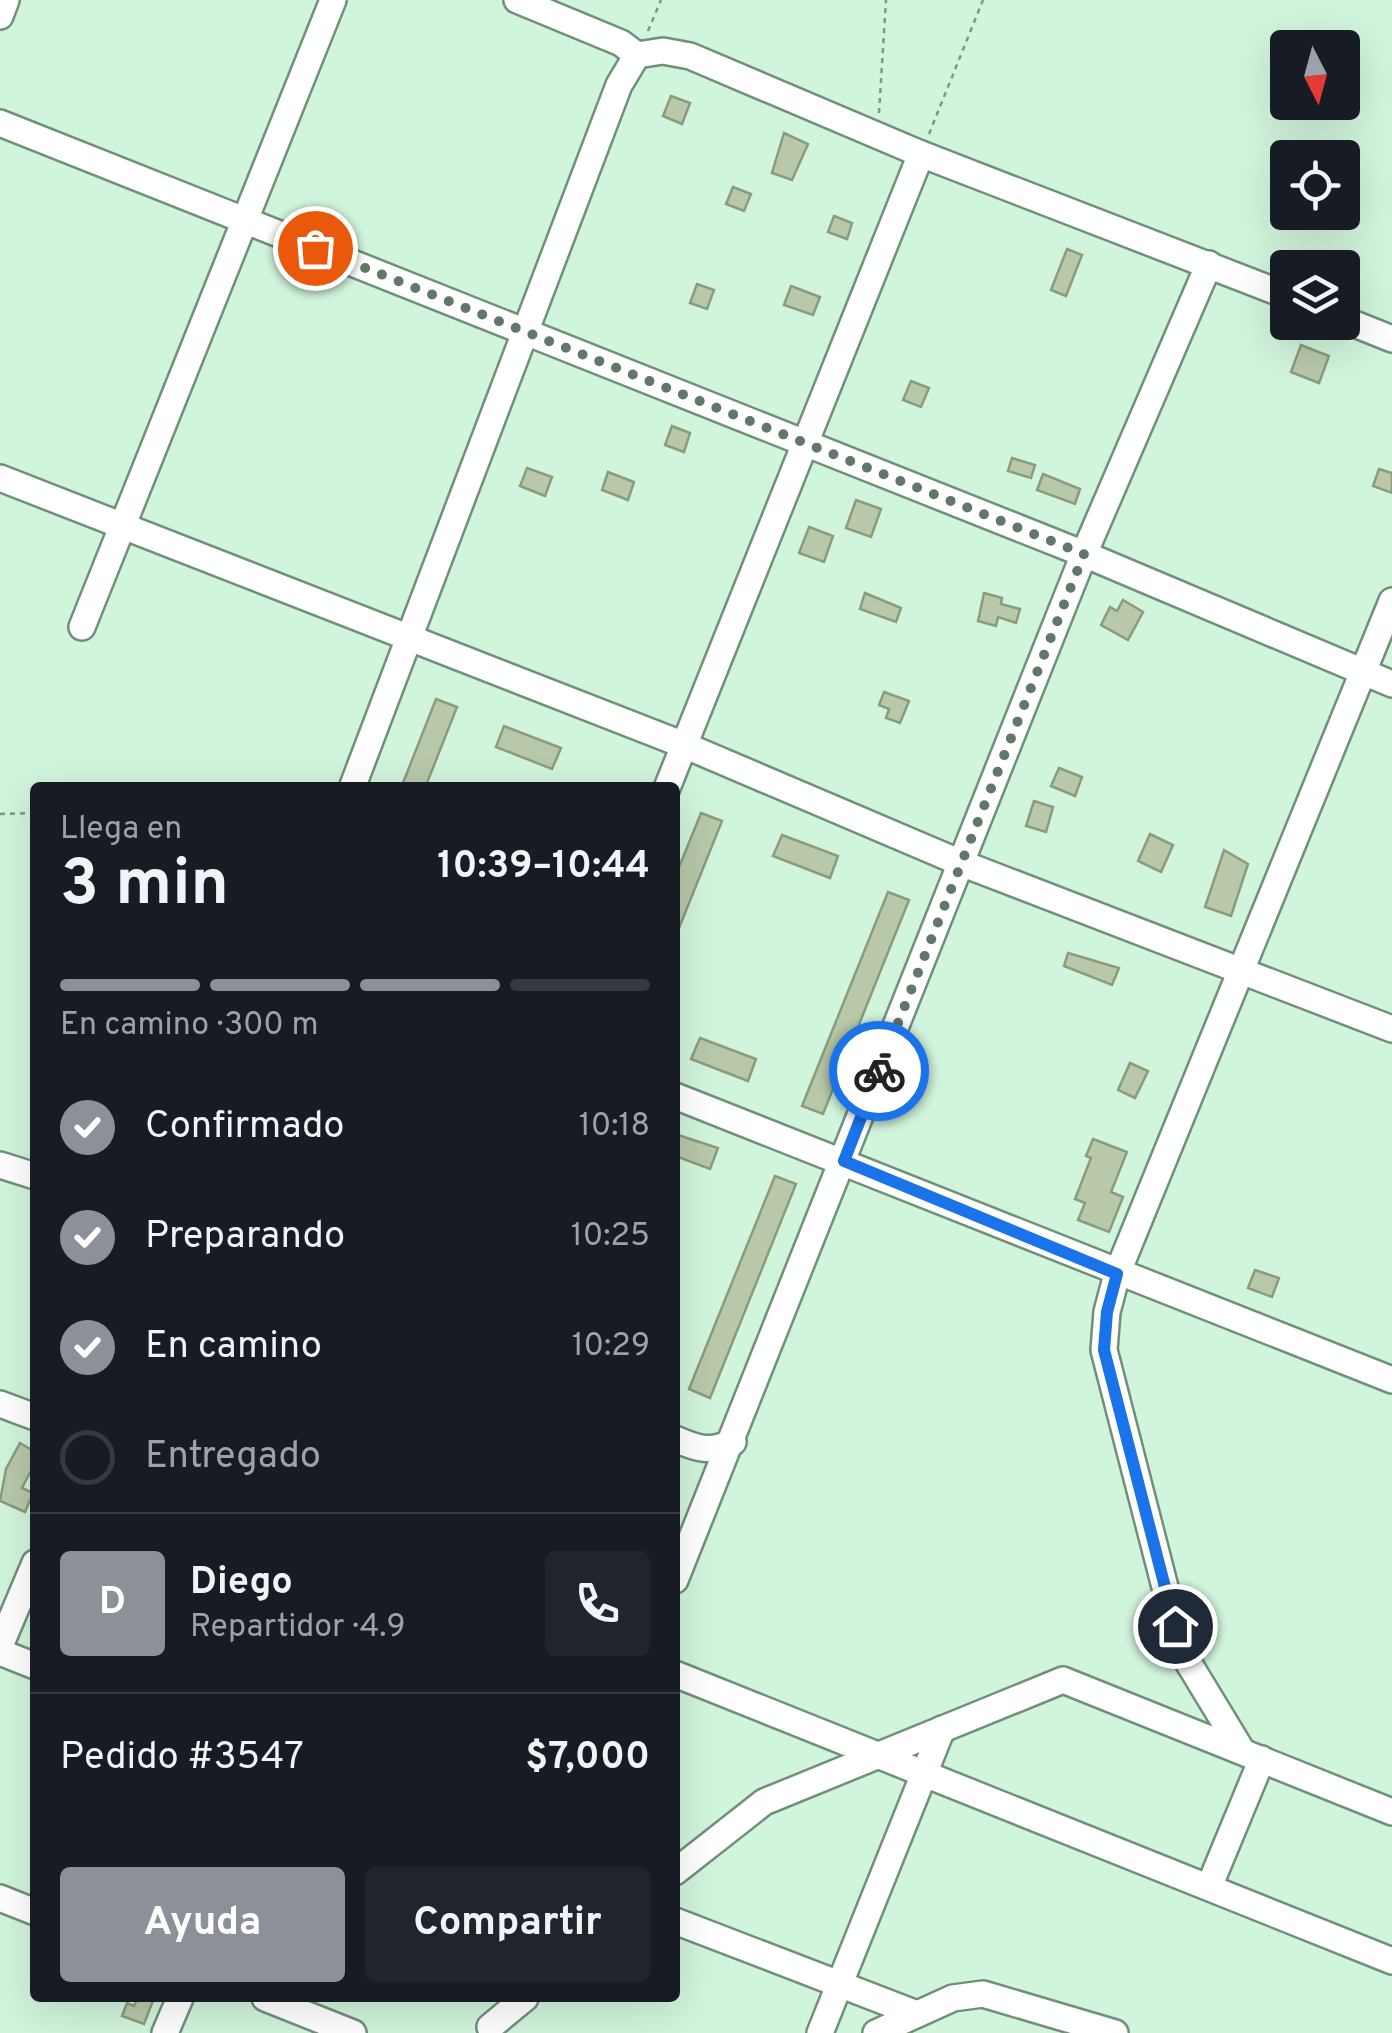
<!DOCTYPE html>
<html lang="es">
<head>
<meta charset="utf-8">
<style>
  :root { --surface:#171b24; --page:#20242c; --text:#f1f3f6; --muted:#9ea1a6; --line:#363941; --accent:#8c9099 }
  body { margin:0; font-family:Overpass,sans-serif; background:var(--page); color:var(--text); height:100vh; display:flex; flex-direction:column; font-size:38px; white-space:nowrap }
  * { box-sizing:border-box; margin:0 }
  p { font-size:32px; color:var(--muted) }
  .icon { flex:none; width:55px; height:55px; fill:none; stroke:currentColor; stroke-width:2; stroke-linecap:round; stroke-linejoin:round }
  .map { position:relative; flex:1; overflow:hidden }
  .details { position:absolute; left:30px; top:782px; width:650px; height:1220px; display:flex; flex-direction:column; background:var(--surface); border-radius:10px; box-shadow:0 10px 40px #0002 }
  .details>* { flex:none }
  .needle { width:65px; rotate:174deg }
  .fabs { position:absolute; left:1270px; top:30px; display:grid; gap:20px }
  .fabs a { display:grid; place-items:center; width:90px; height:90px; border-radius:10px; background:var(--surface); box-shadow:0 10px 40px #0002; font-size:50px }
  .pin { position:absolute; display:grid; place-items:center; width:85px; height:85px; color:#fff; margin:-42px; border:5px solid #fff; border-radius:50%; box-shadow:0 2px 10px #0007 }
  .courier { position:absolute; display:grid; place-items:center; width:100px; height:100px; margin:-50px; border:8px solid #1a73e8; border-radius:50%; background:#fff; color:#222; box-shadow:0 2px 12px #0007 }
  .head em { font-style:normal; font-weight:700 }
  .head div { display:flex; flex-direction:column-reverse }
  .head { display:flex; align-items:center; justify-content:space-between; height:170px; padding:0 30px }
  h1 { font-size:65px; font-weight:700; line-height:75px }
  .bar { display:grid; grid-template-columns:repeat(4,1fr); gap:15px 10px; align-content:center; height:120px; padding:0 30px }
  .bar i { height:12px; border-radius:8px; background:var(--line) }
  .bar .active { background:var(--accent) }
  .bar p { grid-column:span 4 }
  .line { display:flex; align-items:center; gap:25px; padding:0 30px; border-top:2px solid var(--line) }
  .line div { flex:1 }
  .round { display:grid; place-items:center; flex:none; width:105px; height:105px; border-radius:10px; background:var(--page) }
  ol { padding:0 30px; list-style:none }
  li { display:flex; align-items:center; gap:30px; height:110px }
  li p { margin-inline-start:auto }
  li .icon { padding:10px; border-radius:50%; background:var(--accent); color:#fff; stroke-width:4 }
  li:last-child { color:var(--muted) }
  li i { width:55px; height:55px; border:5px solid var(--line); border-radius:50% }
  .primary-button { display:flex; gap:20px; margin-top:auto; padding:20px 30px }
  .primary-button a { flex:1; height:115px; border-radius:10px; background:var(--accent); color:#fff; font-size:40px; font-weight:700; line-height:115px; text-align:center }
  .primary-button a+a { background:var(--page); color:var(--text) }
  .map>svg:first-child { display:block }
</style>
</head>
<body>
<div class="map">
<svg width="1392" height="2033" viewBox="0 0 1392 2033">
  <rect width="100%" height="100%" fill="#d1f4dc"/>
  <g fill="#b8c8a9" stroke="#8b9b7c" stroke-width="2.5">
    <path d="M671,96L690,103L682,124L663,116Z"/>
    <path d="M784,133L808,144L792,180L772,173Z"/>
    <path d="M733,187L751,194L744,211L726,204Z"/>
    <path d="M834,216L852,223L847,239L828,232Z"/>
    <path d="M1067,249L1082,255L1066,296L1051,290Z"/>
    <path d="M697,284L714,290L707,309L690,303Z"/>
    <path d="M791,286L820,297L813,315L784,305Z"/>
    <path d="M1301,345L1329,356L1319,383L1291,372Z"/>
    <path d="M911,381L929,388L921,407L903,400Z"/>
    <path d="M672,426L690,433L684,452L665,445Z"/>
    <path d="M1012,458L1035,465L1031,478L1008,471Z"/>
    <path d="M527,468L552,477L545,496L520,486Z"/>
    <path d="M1379,469L1392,473V493L1373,486Z"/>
    <path d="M608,472L634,482L628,500L602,490Z"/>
    <path d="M1043,474L1080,489L1075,504L1037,490Z"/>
    <path d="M856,500L881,509L871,537L846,528Z"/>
    <path d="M809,527L833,536L824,562L799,553Z"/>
    <path d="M865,593L901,608L896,622L860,609Z"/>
    <path d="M984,593L1002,598L1001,604L1020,609L1016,623L998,617L996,626L978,621Z"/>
    <path d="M1123,600L1143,612L1128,640L1101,625L1110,607L1117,611Z"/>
    <path d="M884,692L909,701L900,723L886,718L889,709L879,705Z"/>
    <path d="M436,699L457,707L425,788H401Z"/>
    <path d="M504,726L561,748L552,769L496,747Z"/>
    <path d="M1059,768L1082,777L1075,796L1051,786Z"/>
    <path d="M1034,801L1053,807L1046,832L1026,826Z"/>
    <path d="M701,813L722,821L675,938V877Z"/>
    <path d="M1150,834L1173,845L1161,872L1138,861Z"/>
    <path d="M782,835L838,856L830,878L773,856Z"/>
    <path d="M1224,850L1248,864L1231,916L1205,907Z"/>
    <path d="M888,892L909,900L823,1114L802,1106Z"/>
    <path d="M1068,953L1119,968L1112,985L1064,966Z"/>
    <path d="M700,1038L756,1059L748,1081L691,1059Z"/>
    <path d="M1130,1063L1148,1071L1135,1098L1118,1090Z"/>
    <path d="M675,1134L718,1148L710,1169L675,1156Z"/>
    <path d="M1093,1139L1127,1152L1111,1192L1123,1197L1109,1232L1078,1220L1085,1203L1075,1199L1091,1158L1086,1156Z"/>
    <path d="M775,1176L796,1184L710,1398L689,1389Z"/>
    <path d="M1255,1270L1279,1278L1272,1297L1248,1288Z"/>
    <path d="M20,1443L35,1452V1463L22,1488L33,1493L25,1512L0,1501L6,1469Z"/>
    <path d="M138,1998H154L144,2024L122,2016L127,2003L134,2006Z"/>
  </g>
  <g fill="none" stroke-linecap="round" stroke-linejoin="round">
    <defs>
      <g id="minor">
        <path d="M517,0L621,43L637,55L663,51L690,56L921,154L1288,296"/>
        <path d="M0,16L6,0"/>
        <path d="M0,123L1084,554L1392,684"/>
        <path d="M1342,319L1392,339"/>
        <path d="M0,478L684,745L961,863L1392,1029"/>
        <path d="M82,627L333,0"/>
        <path d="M352,788L619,85L637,55"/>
        <path d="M667,788L921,154"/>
        <path d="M675,1096L1392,1380"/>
        <path d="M0,1165L35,1176"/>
        <path d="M0,1404L35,1417"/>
        <path d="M675,1439C698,1449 710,1453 733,1442"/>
        <path d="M675,1580L1084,554L1209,264"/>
        <path d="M0,1646L35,1563"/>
        <path d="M0,1652L35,1666"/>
        <path d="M675,1674L1392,1961"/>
        <path d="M1242,1751L1188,1662L1175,1626L1104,1350L1107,1312L1117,1274L1392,601"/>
        <path d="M675,1872L764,1802L1063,1680L1392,1812"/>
        <path d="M1209,1887L1262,1759"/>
        <path d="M0,1898L35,1912"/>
        <path d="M675,1921L917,2014"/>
        <path d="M265,1998L353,2033"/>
        <path d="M490,2027L525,1998"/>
        <path d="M165,2033L180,1998"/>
        <path d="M820,2033L942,1729"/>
        <path d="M876,2033L953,1998L983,1994L1115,2033"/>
      </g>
    </defs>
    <use href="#minor" stroke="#70907a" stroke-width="30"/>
    <g stroke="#7d9685" stroke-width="2.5" stroke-dasharray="5 5" stroke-linecap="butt">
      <path d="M648,31L661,0"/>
      <path d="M879,113L886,0"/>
      <path d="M929,134L983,0"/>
      <path d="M0,814L35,813"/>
    </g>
    <use href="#minor" stroke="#fff" stroke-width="25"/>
  </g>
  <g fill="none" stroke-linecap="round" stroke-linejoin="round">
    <path stroke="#617768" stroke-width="10" stroke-dasharray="0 18" d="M315,248L1084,554L879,1071"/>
    <path stroke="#1a73e8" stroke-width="12" d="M879,1071L844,1161L1117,1274L1107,1312L1104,1350L1175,1626"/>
  </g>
</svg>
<div class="fabs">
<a><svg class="needle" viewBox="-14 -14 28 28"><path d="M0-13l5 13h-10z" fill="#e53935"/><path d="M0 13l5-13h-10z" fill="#9ea1a6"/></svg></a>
<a><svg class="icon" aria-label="locate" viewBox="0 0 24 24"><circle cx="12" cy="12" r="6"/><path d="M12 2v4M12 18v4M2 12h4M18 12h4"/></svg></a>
<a><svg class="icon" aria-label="layers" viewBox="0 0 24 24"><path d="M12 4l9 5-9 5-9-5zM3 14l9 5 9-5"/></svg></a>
</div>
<div class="pin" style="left:315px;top:248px;background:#ea580c"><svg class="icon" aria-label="bag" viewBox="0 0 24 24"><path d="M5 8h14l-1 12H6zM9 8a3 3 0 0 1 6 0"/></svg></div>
<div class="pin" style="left:1175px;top:1626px;background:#1f2937"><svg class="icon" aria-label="home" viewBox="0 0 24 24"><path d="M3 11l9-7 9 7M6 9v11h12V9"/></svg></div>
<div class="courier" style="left:879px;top:1071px"><svg class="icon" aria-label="bike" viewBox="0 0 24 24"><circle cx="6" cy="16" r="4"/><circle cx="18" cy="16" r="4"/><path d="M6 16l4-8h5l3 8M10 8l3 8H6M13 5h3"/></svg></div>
<section class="details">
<div class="head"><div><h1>3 min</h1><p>Llega en</p></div><em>10:39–10:44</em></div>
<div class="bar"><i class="active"></i><i class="active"></i><i class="active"></i><i></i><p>En camino · 300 m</p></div>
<ol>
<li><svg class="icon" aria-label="check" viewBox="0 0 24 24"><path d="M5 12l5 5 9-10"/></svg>Confirmado<p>10:18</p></li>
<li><svg class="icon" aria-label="check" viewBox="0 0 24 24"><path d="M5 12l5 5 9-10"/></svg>Preparando<p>10:25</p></li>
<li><svg class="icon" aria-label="check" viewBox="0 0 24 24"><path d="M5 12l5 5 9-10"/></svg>En camino<p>10:29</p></li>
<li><i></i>Entregado</li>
</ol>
<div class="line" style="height:180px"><b class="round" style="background:var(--accent);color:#fff">D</b><div><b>Diego</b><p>Repartidor · 4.9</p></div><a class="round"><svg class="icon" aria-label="phone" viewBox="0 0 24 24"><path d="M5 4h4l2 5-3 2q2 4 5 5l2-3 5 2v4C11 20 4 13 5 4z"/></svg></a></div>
<div class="line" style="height:130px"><div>Pedido #3547</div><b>$7,000</b></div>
<div class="primary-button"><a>Ayuda</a><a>Compartir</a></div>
</section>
</div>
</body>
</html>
